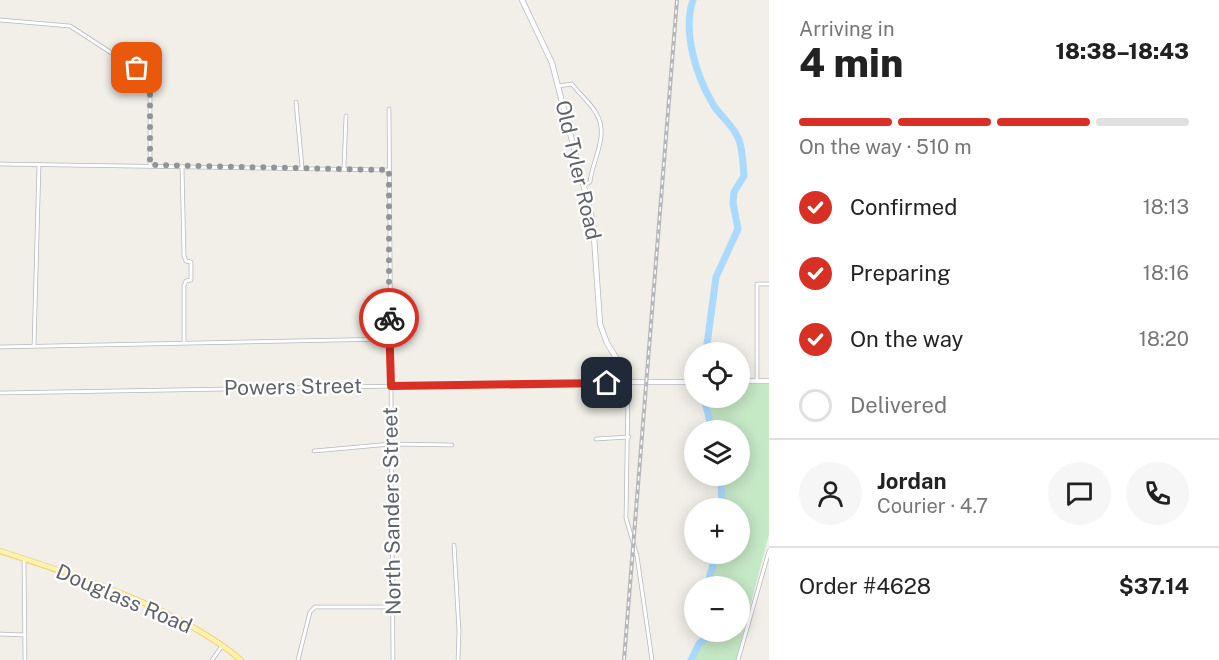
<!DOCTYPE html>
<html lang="en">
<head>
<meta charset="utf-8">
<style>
  :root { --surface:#fff; --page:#f6f6f6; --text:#222; --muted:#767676; --line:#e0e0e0; --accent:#d93025 }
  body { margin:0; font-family:"Public Sans",sans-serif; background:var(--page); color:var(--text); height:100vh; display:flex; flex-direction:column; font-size:22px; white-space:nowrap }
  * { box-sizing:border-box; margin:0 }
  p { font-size:20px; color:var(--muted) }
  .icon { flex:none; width:33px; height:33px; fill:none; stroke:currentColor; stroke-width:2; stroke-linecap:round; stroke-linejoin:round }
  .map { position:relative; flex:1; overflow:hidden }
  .drawer { display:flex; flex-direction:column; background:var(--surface); width:450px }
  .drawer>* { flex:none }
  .fabs { position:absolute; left:684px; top:342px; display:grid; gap:12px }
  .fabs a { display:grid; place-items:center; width:66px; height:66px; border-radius:50%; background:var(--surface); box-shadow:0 3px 15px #0003; font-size:30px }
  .pin { position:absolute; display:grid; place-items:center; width:51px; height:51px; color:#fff; margin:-26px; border-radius:12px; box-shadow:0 3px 9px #0006 }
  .courier { position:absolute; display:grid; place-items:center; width:60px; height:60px; margin:-30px; border:4px solid #d93025; border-radius:50%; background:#fff; color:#222; box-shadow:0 2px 8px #0007 }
  .head em { font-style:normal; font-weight:800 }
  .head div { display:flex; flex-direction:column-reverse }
  .head { display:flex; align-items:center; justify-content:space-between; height:102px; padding:0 30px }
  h1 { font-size:39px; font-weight:800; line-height:45px }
  .bar { display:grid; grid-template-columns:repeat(4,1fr); gap:9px 6px; align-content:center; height:72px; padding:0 30px }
  .bar i { height:8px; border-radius:4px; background:var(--line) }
  .bar .active { background:var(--accent) }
  .bar p { grid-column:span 4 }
  .line { display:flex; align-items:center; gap:15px; padding:0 30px; border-top:2px solid var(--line) }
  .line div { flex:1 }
  .round { display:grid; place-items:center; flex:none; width:63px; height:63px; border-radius:32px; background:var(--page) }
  ol { padding:0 30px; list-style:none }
  li { display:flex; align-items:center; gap:18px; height:66px }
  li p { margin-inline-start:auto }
  li .icon { padding:6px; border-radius:50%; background:var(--accent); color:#fff; stroke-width:4 }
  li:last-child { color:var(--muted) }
  li i { width:33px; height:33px; border:3px solid var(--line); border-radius:50% }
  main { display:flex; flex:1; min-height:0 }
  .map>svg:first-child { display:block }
</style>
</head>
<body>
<main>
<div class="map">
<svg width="769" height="660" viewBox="0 0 769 660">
  <rect width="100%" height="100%" fill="#f1efe8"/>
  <path fill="#c5e8c5" d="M740,384H769V534L736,660H692L699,645L714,632H740V586H709L717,554H740V508H723L722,476H740V430H715L706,399L740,398Z"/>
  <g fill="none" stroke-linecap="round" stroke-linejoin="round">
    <g stroke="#aadaff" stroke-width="7">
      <path d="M693,0C682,33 697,78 714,106C722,118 734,126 739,140C743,151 743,165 744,176L734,192L733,203L738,229L716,277L706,352"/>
      <path d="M704,398L712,430"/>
      <path d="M721,476L722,508"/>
      <path d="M707,586L716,554"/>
      <path d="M691,660L699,644L713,632"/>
    </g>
    <defs>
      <g id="street">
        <path d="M0,20L70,26L147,76L150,84V165"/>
        <path d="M558,86L572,84C579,94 590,102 596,113C610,135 592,160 590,182L584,185"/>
        <path d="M296,102L302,167"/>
        <path d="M389,109L393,660"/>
        <path d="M0,164L389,170"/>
        <path d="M182,166L184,256L186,261L191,262V280L186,281L184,286V342"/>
        <path d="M344,168L346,116"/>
        <path d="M34,346L39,165"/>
        <path d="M0,347L389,339"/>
        <path d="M757,381V284H769"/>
        <path d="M0,393L631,382L628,390L626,518L637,556L652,660"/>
        <path d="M596,439L629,437"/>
        <path d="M314,451L391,444L452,445"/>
        <path d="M454,545L459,631L458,660"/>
        <path d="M24,559L25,660"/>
        <path d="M0,634L25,635"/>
        <path d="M212,660L222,646"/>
        <path d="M298,660L310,612L315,607H393"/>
        <path d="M738,660L769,551"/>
      </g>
      <g id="secondary">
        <path d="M522,0L552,63L593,222L600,324L607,343L631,382H694"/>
        <path d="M740,381H769"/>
      </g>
      <path id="primary" d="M0,551C75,575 181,609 241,660"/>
    </defs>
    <use href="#street" stroke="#b5b8bc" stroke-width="4.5"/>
    <use href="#secondary" stroke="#b6babf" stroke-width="6"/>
    <use href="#primary" stroke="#f2c960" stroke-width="6"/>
    <use href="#street" stroke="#fff" stroke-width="3"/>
    <use href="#secondary" stroke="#fff" stroke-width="4.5"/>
    <use href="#primary" stroke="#fff2af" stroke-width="4.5"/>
    <defs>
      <path id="rail" d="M624,660L677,0"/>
    </defs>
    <use href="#rail" stroke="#b6b7b8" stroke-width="4"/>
    <use href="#rail" stroke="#fff" stroke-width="1.5" stroke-dasharray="4.5" stroke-linecap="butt"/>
  </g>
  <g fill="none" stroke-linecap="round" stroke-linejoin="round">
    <path stroke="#929495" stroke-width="6" stroke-dasharray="0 10.8" d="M137,68L147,75L150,84V165L389,170V318"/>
    <path stroke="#d93025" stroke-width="8" d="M389,318L391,386L607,383"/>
  </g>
  <g text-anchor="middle" stroke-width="4.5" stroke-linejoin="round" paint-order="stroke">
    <g font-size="21" fill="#5f6368" stroke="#fff">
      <text transform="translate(578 170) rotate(77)" y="7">Old Tyler Road</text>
      <text transform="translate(293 387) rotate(-1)" y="7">Powers Street</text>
      <text transform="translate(392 511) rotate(-91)" y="7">North Sanders Street</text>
      <text transform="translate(124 599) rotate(23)" y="7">Douglass Road</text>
    </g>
  </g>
</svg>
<div class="fabs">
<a><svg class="icon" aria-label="locate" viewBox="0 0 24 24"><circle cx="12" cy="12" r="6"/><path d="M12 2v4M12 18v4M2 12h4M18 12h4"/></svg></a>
<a><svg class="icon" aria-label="layers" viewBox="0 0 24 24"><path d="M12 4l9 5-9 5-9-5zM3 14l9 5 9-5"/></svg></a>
<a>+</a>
<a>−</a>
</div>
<div class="pin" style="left:137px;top:68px;background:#ea580c"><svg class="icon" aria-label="bag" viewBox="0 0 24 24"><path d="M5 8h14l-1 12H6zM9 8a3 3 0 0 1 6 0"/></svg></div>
<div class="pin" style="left:607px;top:383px;background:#1f2937"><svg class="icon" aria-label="home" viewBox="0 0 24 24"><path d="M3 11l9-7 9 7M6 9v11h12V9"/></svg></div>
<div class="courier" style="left:389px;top:318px"><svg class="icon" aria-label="bike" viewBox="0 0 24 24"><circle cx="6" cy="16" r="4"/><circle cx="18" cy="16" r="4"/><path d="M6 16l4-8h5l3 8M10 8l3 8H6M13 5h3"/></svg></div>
</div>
<section class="drawer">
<div class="head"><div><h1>4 min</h1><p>Arriving in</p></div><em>18:38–18:43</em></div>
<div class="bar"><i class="active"></i><i class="active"></i><i class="active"></i><i></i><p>On the way · 510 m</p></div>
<ol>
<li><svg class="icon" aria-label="check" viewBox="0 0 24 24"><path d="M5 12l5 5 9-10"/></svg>Confirmed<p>18:13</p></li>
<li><svg class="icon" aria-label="check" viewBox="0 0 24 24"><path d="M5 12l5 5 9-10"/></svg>Preparing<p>18:16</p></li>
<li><svg class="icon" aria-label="check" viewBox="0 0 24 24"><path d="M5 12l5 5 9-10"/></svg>On the way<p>18:20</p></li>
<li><i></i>Delivered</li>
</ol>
<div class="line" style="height:108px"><a class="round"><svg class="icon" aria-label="person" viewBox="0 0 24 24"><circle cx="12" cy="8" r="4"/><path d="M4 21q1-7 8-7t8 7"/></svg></a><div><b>Jordan</b><p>Courier · 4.7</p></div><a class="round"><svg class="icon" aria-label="chat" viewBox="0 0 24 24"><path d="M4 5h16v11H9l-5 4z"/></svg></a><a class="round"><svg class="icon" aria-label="phone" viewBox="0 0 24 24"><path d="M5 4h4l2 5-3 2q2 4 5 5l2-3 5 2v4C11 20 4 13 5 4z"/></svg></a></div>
<div class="line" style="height:78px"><div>Order #4628</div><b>$37.14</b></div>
</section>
</main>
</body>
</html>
